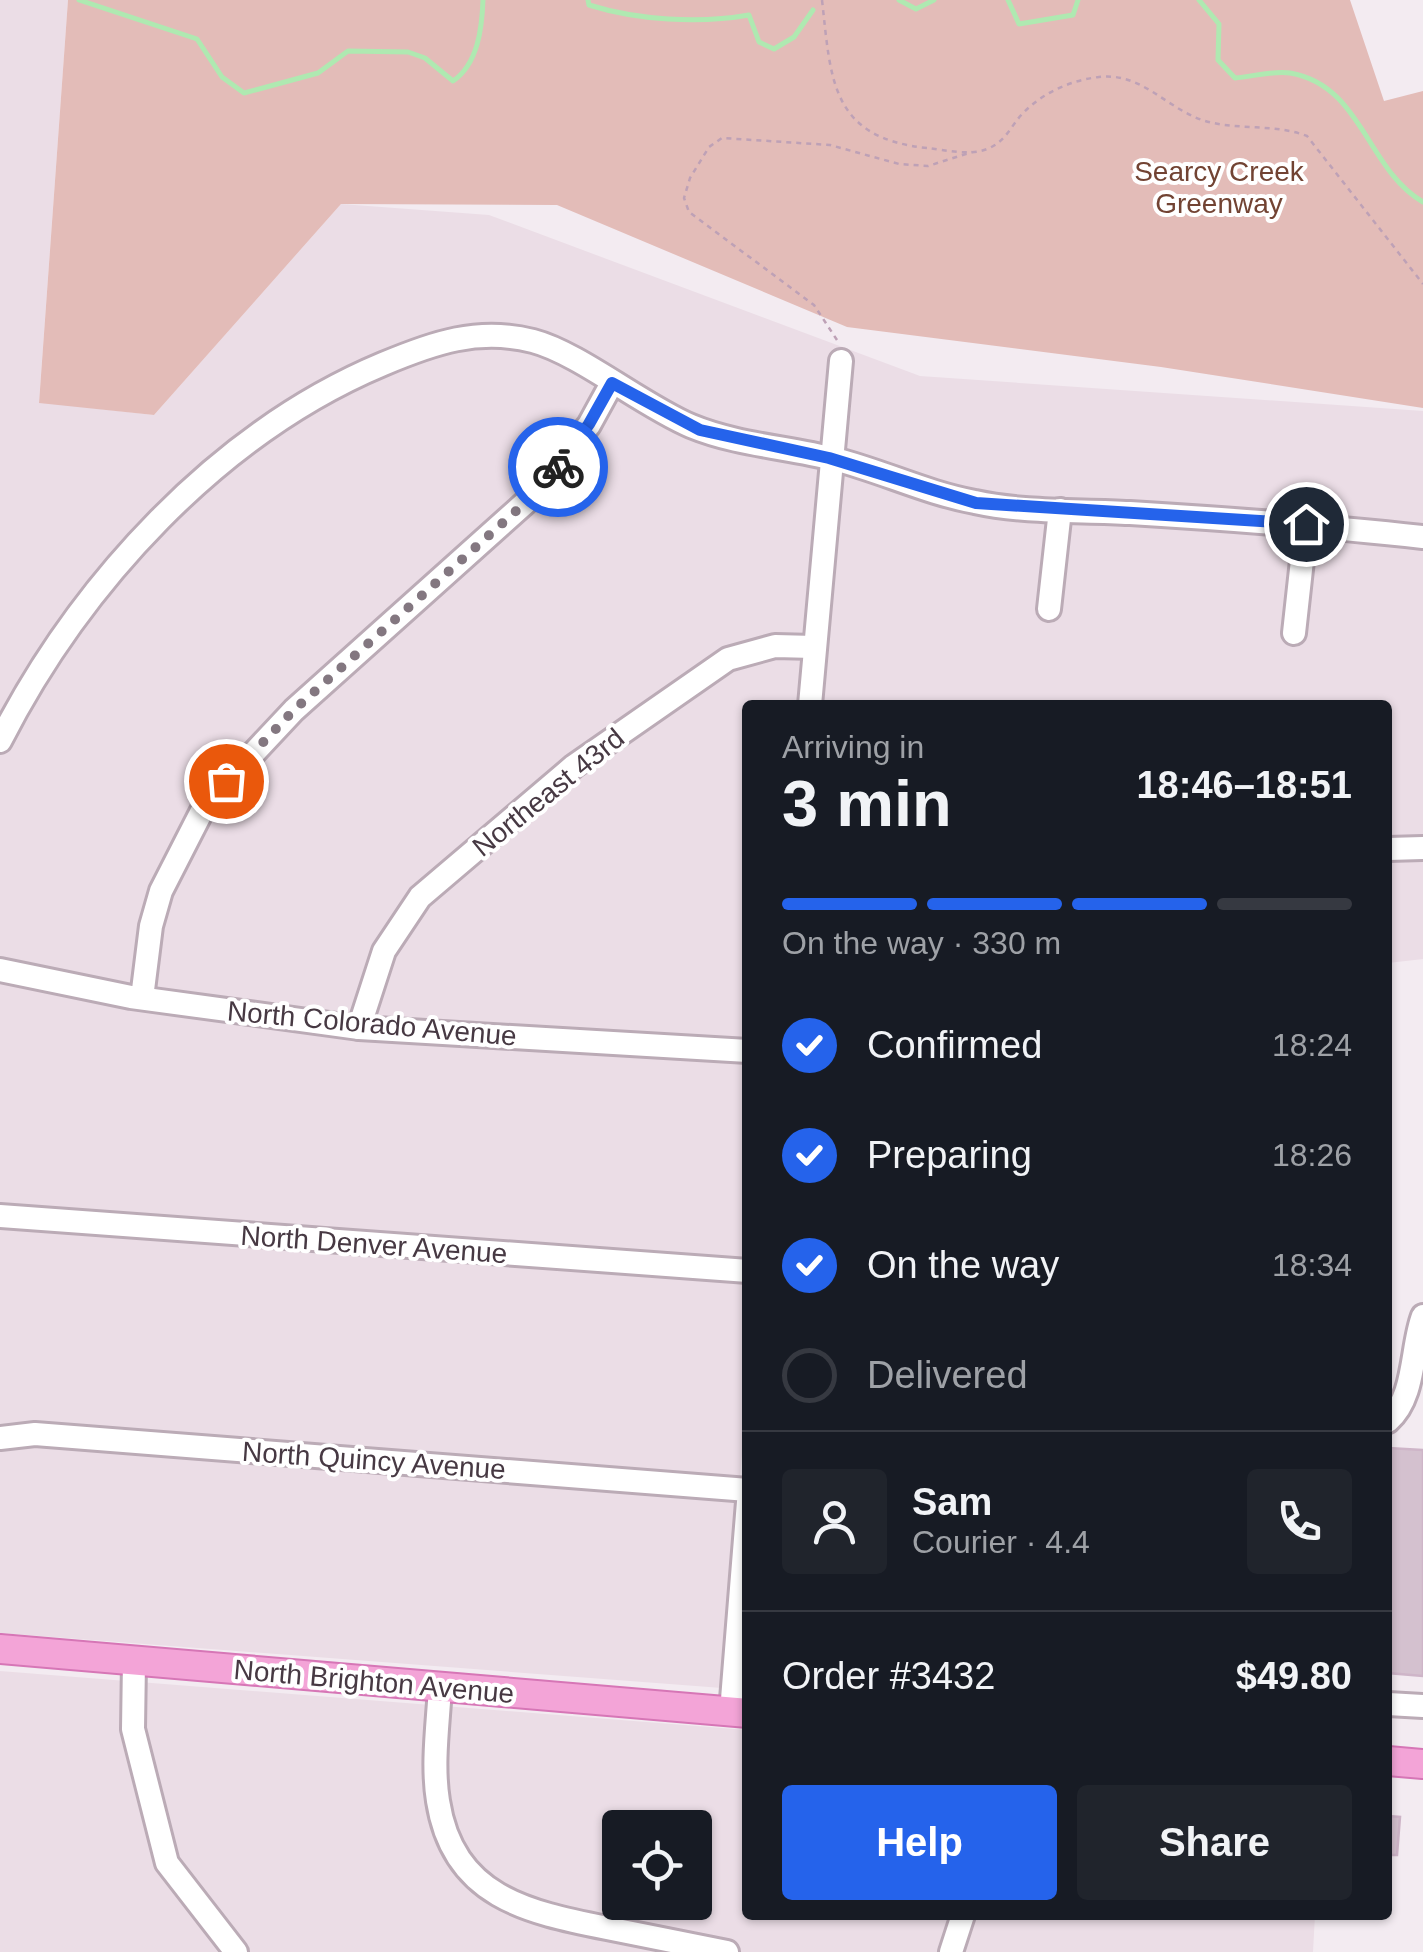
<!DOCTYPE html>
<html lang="en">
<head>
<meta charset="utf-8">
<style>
  :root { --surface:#171b24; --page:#20242c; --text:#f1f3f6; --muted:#9ea1a6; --line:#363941; --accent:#2563eb }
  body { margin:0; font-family:Arial,sans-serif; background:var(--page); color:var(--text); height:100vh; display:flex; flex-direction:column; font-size:38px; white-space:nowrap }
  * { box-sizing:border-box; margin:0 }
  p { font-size:32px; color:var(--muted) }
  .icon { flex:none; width:55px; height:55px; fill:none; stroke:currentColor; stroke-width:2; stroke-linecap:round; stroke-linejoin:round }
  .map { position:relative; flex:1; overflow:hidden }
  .panel { position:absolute; left:742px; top:700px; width:650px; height:1220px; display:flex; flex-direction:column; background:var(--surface); border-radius:10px; box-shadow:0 2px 8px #0004 }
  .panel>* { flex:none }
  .fabs { position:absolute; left:602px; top:1810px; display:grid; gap:20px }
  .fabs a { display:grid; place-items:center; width:110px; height:110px; border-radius:10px; background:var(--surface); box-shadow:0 2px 8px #0004; font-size:50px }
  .pin { position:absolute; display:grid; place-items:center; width:85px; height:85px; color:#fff; margin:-42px; border:5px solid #fff; border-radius:50%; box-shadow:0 2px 10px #0007 }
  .courier { position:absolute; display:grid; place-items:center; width:100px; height:100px; margin:-50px; border:8px solid #2563eb; border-radius:50%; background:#fff; color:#222; box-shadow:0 2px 12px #0007 }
  .headline em { font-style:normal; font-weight:700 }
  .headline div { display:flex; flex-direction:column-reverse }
  .headline { display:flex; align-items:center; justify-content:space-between; height:170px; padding:0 40px }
  h1 { font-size:65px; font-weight:700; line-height:75px }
  .bar { display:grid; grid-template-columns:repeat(4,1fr); gap:15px 10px; align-content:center; height:120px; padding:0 40px }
  .bar i { height:12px; border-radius:8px; background:var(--line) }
  .bar .current { background:var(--accent) }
  .bar p { grid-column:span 4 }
  .line { display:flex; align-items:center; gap:25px; padding:0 40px; border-top:2px solid var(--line) }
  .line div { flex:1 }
  .round { display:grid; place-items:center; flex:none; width:105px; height:105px; border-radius:10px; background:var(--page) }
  ol { padding:0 40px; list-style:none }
  li { display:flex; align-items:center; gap:30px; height:110px }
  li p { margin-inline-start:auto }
  li .icon { padding:10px; border-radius:50%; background:var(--accent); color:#fff; stroke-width:4 }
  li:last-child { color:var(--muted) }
  li i { width:55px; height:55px; border:5px solid var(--line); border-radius:50% }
  .cta { display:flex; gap:20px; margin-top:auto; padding:20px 40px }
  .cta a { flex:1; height:115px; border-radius:10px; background:var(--accent); color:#fff; font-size:40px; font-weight:700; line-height:115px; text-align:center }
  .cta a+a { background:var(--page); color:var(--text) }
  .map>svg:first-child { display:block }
</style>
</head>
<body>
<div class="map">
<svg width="1423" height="1952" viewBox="0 0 1423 1952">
  <rect width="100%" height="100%" fill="#f3ebf1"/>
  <g fill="#ebdde6" fill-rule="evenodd">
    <path d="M0,0H68L39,402L154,415L341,204L489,215L920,376L1423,411V959L1388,963V705H748V1384L722,1688L0,1633Z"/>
    <path d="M0,1671L747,1730L748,1915H1315L1313,1952H0ZM620,1828H695V1902H620Z"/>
  </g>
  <path fill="#e3bcb8" d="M68,0H1350L1384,101L1423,91V408L1161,367L847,327L557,205L341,204L154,415L39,403Z"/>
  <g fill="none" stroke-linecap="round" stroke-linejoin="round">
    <g stroke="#afe9b1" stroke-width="5">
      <path d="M79,0L197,39L222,77L244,93L318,73L348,51L408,52L425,58L453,81C478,64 482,28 483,0"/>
      <path d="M588,0L589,5C637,20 699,24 749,15L759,42L774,49L794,37L813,10"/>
      <path d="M899,0L916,9L934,0"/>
      <path d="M1008,0L1019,24L1073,15L1078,0"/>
      <path d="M1199,0L1219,24L1218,60L1235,78C1251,77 1274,70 1290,73C1362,85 1367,170 1423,202"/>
    </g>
  </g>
  <g fill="#d4c1cf" stroke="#ceb5c8" stroke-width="2.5">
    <path d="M1388,1448L1423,1450V1676L1388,1673Z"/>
    <path d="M1388,1816L1400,1817L1397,1855H1388Z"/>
  </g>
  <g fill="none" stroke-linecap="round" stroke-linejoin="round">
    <defs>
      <g id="minor">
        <path d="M1049,609L1060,510"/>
        <path d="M1294,633L1306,524"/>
        <path d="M810,705L841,361"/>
        <path d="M0,741C80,584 218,433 383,364C433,343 478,327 533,341C579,353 643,406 691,426C737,445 787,447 834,459C882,471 926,493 975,502C1025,513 1078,510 1130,513C1228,519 1325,526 1423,537"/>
        <path d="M1388,849L1423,848"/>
        <path d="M0,970L131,997L359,1028L748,1051"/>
        <path d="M142,998L151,926L161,891L205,805L294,710L525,503L589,425L612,383"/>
        <path d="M359,1028L384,951L420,897L574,766L728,659L775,646L814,647"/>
        <path d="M0,1216L748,1271"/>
        <path d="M1388,1421C1416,1397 1411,1347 1423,1316"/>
        <path d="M0,1438L35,1434L748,1490"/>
        <path d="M134,1661L133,1729L167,1863L236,1952"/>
        <path d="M440,1687C438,1724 432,1764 438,1801C453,1897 527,1912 607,1928C647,1936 687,1944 727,1952"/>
        <path d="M1388,1704L1423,1706"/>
        <path d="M731,1712L748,1502"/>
        <path d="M951,1952L963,1915"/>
      </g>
      <g id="major">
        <path d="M0,1649L748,1713"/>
        <path d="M1388,1761L1423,1764"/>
      </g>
    </defs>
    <use href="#minor" stroke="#bbabb6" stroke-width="28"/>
    <use href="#major" stroke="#d676b6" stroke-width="32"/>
    <g stroke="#bea1b6" stroke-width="2.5" stroke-dasharray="5 5" stroke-linecap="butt">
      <path d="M822,0C831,79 830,138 927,148C945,150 970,156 987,149C1006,142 1011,125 1024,112C1044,92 1072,80 1099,77C1141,72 1165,107 1202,120C1236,131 1273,123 1307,136L1423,284"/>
      <path d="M837,340L814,305L689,212L684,198L690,178L709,147L722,138L830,145L899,164L928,166L972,152"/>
    </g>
    <use href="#minor" stroke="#fff" stroke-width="22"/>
    <use href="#major" stroke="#f3a4d7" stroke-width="28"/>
  </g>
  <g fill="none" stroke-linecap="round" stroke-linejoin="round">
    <path stroke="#837780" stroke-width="10" stroke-dasharray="0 18" d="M226,781L294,710L525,503L558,467"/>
    <path stroke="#2563eb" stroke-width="12" d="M558,467L589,424L612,383L700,430L829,458L976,503L1306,524"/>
  </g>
  <g text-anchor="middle" stroke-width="8" stroke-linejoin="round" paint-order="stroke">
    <g font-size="28" fill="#724333" stroke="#fff">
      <text x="1219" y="181">Searcy Creek<tspan x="1219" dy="32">Greenway</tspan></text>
    </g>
    <g font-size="28" fill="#473943" stroke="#fff">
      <text transform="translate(548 792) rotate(-39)" y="10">Northeast 43rd</text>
      <text transform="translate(372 1023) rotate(5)" y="10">North Colorado Avenue</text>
      <text transform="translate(374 1244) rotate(4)" y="10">North Denver Avenue</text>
      <text transform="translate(374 1460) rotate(4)" y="10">North Quincy Avenue</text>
      <text transform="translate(374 1681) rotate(5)" y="10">North Brighton Avenue</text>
    </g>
  </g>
</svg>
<div class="fabs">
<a><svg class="icon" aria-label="locate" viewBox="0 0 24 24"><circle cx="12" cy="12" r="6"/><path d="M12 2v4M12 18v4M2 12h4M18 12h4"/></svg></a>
</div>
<div class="pin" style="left:226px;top:781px;background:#ea580c"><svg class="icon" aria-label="bag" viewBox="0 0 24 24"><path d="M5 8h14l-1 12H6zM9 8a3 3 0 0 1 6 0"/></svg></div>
<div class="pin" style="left:1306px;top:524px;background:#1f2937"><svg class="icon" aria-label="home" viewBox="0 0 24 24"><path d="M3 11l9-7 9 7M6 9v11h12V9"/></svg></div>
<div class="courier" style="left:558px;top:467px"><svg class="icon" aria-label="bike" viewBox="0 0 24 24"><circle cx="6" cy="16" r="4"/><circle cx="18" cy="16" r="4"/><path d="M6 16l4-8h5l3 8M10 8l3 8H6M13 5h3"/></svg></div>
<section class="panel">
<div class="headline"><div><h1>3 min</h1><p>Arriving in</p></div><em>18:46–18:51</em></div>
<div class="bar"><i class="current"></i><i class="current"></i><i class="current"></i><i></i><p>On the way · 330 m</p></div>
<ol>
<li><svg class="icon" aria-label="check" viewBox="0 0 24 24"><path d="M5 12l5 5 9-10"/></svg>Confirmed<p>18:24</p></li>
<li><svg class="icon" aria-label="check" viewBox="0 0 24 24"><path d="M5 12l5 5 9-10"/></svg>Preparing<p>18:26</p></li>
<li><svg class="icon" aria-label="check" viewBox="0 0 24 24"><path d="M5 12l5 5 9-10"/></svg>On the way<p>18:34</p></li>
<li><i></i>Delivered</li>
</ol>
<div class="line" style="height:180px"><a class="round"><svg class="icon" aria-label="person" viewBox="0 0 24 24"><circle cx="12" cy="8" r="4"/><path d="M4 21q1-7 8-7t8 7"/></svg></a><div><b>Sam</b><p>Courier · 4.4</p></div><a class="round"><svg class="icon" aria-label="phone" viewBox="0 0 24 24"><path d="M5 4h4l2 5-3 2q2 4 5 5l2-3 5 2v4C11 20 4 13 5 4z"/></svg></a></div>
<div class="line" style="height:130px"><div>Order #3432</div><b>$49.80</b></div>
<div class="cta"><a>Help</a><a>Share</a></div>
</section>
</div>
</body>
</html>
